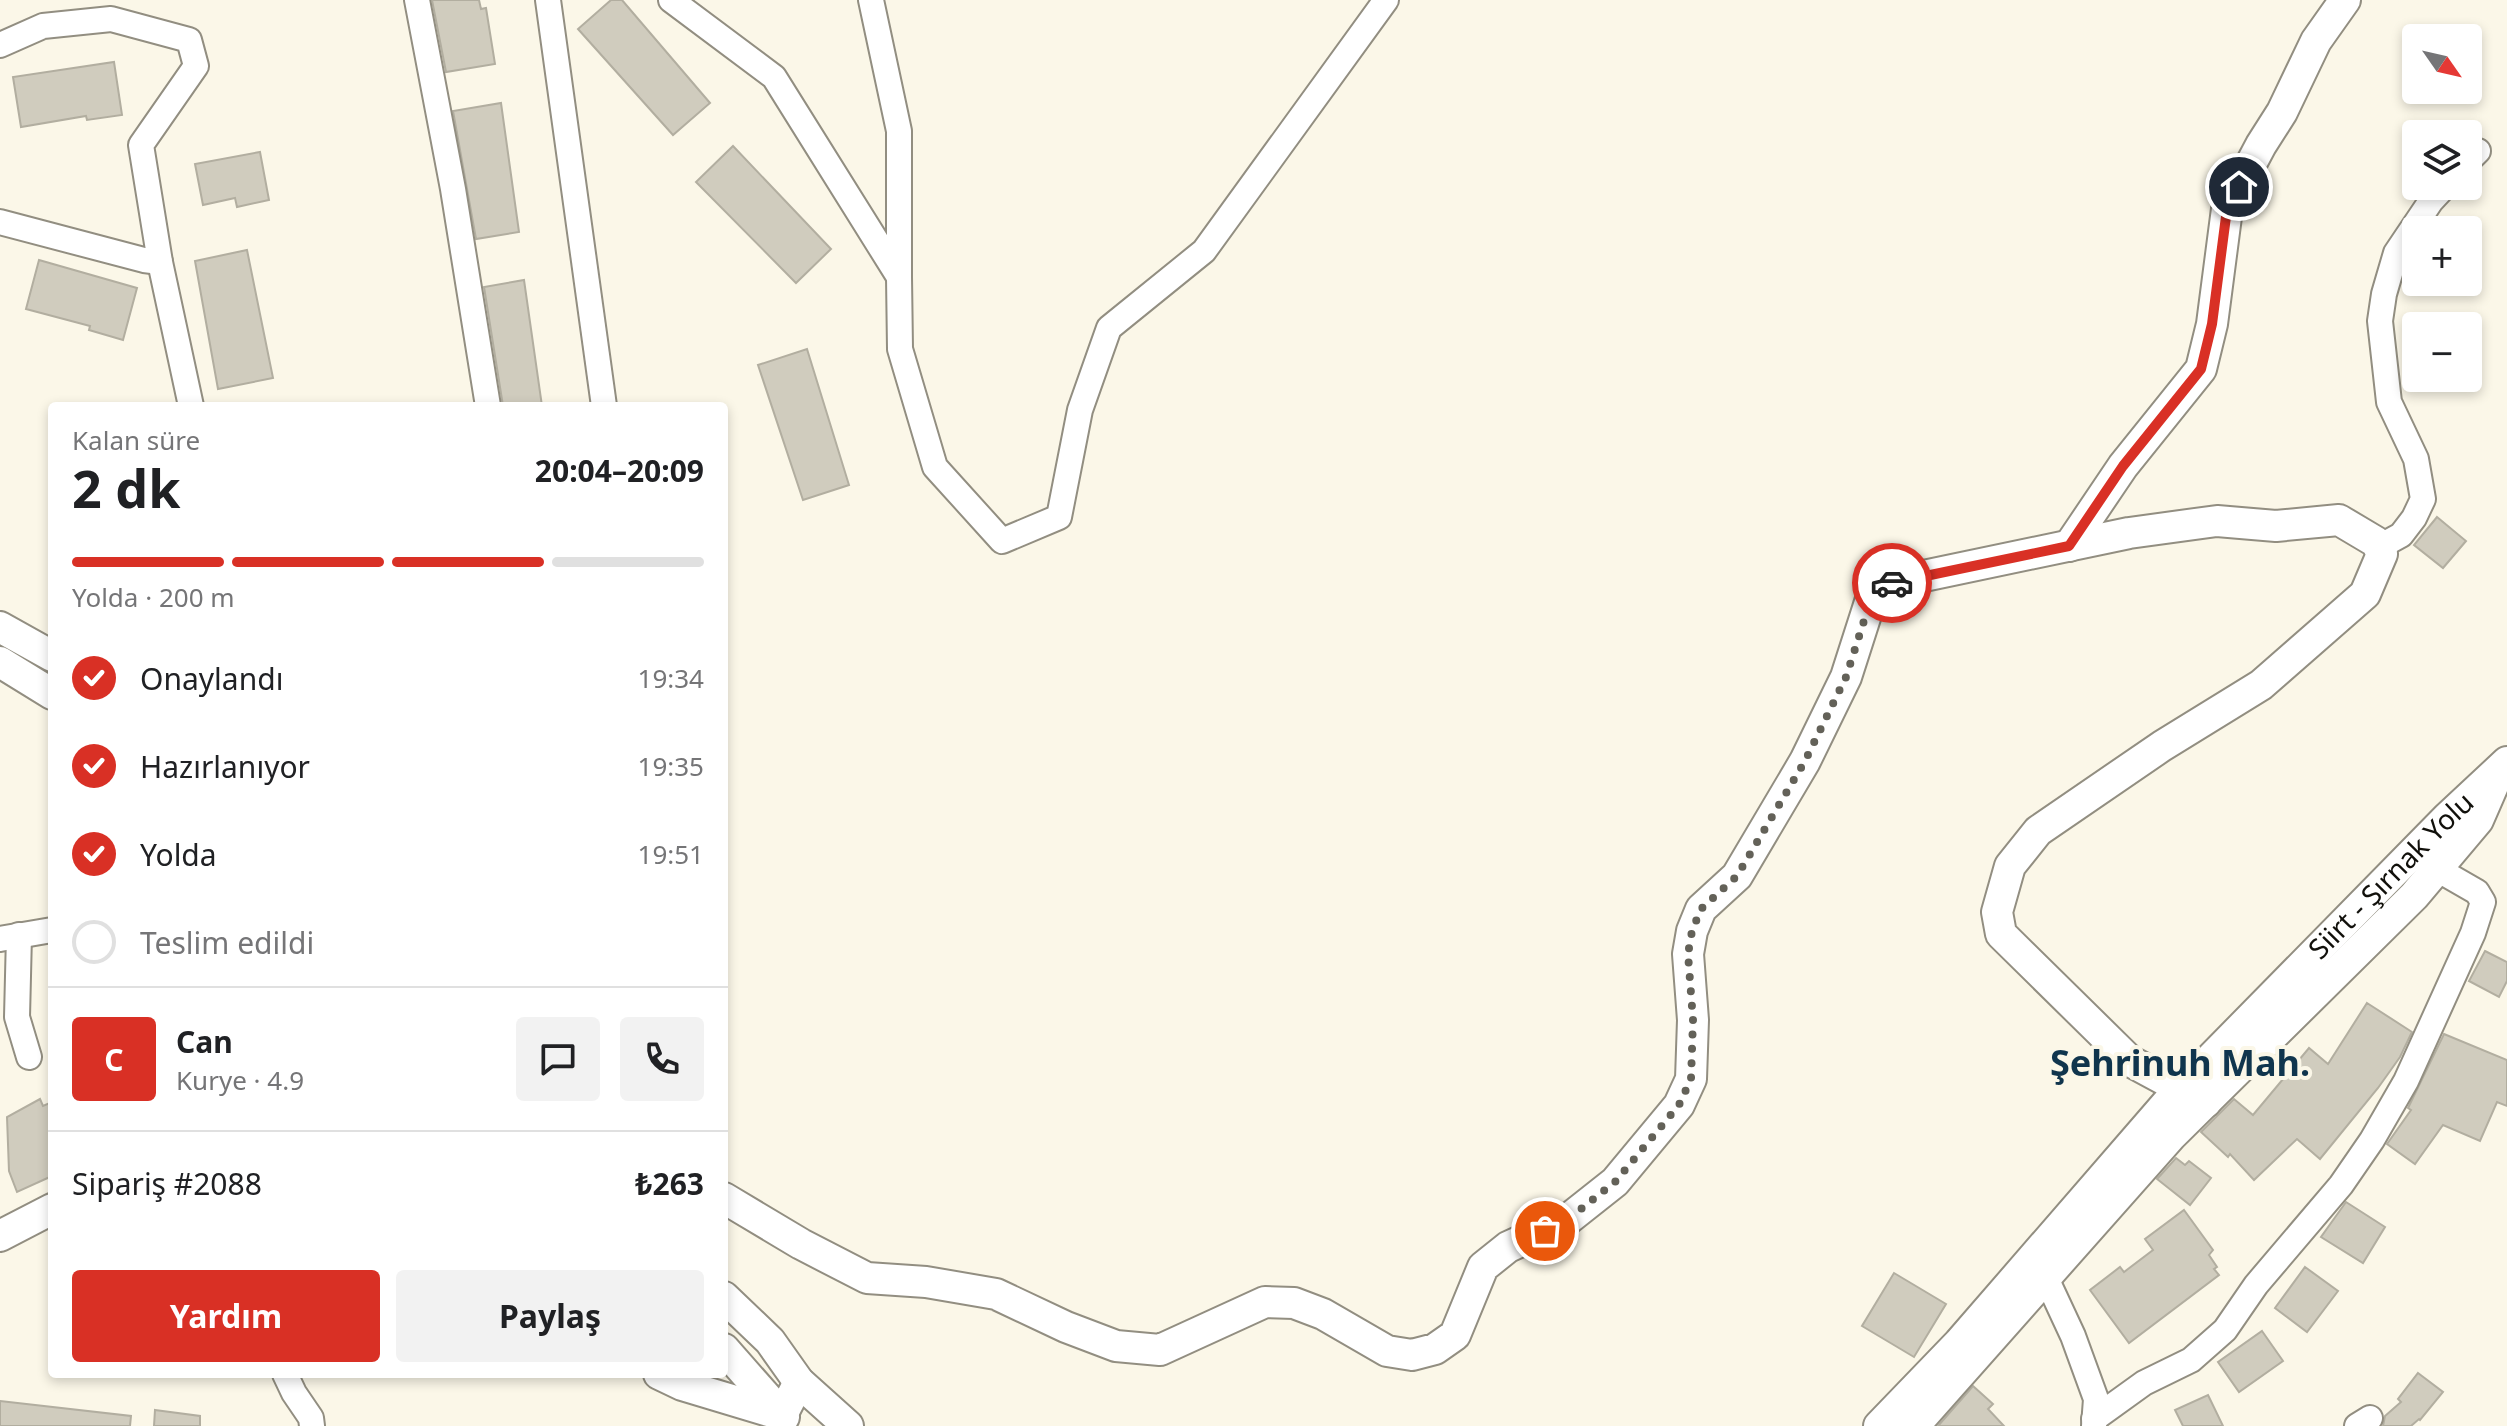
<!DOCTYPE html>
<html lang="tr">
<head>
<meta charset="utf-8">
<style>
  :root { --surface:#fff; --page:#f2f2f2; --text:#202124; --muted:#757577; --line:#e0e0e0; --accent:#d93025 }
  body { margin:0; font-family:"Noto Sans",sans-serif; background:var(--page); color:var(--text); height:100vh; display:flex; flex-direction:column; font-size:30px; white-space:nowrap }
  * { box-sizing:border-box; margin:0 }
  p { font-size:26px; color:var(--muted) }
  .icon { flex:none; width:44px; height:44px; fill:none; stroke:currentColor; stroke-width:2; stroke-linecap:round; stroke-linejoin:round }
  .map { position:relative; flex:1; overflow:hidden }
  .sheet { position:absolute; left:48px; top:402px; width:680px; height:976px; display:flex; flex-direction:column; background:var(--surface); border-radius:8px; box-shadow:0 4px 12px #0003 }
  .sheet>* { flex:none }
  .needle { width:52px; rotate:124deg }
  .fabs { position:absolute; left:2402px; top:24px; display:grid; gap:16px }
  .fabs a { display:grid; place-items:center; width:80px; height:80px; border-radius:8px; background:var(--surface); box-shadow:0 4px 12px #0003; font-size:40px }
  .pin { position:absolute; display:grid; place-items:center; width:68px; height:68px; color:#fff; margin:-34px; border:4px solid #fff; border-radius:50%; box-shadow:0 2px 8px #0007 }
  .courier { position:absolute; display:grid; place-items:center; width:80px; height:80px; margin:-40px; border:6px solid #d93025; border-radius:50%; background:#fff; color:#222; box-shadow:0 2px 10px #0007 }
  .head em { font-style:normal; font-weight:700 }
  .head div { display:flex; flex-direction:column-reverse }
  .head { display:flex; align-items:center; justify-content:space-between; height:136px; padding:0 24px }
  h1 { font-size:52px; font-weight:700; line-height:60px }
  .bar { display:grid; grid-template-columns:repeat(4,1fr); gap:12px 8px; align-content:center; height:96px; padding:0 24px }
  .bar i { height:10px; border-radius:6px; background:var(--line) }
  .bar .active { background:var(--accent) }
  .bar p { grid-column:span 4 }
  .line { display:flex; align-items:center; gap:20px; padding:0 24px; border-top:2px solid var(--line) }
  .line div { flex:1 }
  .round { display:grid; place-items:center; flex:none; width:84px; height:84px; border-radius:8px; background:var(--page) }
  ol { padding:0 24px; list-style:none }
  li { display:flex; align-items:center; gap:24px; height:88px }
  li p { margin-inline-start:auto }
  li .icon { padding:8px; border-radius:50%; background:var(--accent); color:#fff; stroke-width:4 }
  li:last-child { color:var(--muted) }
  li i { width:44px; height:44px; border:4px solid var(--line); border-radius:50% }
  .button { display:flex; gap:16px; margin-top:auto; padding:16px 24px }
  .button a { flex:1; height:92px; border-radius:8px; background:var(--accent); color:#fff; font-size:32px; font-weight:700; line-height:92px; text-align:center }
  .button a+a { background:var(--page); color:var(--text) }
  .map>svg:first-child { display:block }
</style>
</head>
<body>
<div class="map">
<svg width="2507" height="1426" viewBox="0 0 2507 1426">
  <rect width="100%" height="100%" fill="#fbf7e8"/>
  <g fill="#d0ccbe" stroke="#b2aea0" stroke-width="2">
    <path d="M432,0H479L481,9L486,8L495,64L446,72Z"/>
    <path d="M611,0H622L710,103L673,135L578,29Z"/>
    <path d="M114,62L122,115L87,120L86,116L21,127L13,77Z"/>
    <path d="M501,103L519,232L476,239L453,111Z"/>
    <path d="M733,146L831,249L796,283L696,182Z"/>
    <path d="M260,152L269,200L237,207L235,198L203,205L195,164Z"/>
    <path d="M247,250L273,378L218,389L195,261Z"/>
    <path d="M39,260L137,288L123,340L89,330L90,326L26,309Z"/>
    <path d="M524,280L542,406H503L484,287Z"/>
    <path d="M807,349L849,485L803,500L758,365Z"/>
    <path d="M2437,517L2466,541L2443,568L2414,545Z"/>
    <path d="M2485,951L2507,962V981L2499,997L2469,981Z"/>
    <path d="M2367,1003L2412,1032L2400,1057L2378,1088L2320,1159L2297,1139L2254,1180L2230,1154L2228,1157L2201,1132L2234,1099L2253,1115L2309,1048L2328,1064Z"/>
    <path d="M2444,1034L2507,1060V1106L2497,1102L2480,1141L2443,1125L2415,1164L2387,1144L2411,1110L2408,1108Z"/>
    <path d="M40,1099L43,1106L52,1102V1176L17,1192L9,1171L7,1117Z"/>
    <path d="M2176,1158L2185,1165L2189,1161L2211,1178L2190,1205L2157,1179Z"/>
    <path d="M2346,1202L2385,1227L2363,1263L2321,1237Z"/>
    <path d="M2184,1210L2213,1250L2209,1255L2217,1267L2214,1269L2219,1275L2129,1343L2090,1290L2120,1267L2124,1272L2153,1250L2145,1239Z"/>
    <path d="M2305,1267L2338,1291L2307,1332L2275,1308Z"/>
    <path d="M1894,1273L1946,1304L1914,1357L1862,1326Z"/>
    <path d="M2262,1331L2283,1361L2239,1392L2218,1362Z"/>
    <path d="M2418,1373L2443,1392L2420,1420L2419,1419L2411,1426H2383L2385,1416L2401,1402L2398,1399Z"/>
    <path d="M1973,1386L1993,1404L1988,1409L2004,1426H1938Z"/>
    <path d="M2208,1395L2223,1426H2183L2175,1410Z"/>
    <path d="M0,1401L131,1416L130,1426H0Z"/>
    <path d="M155,1410L200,1416V1426H154Z"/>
  </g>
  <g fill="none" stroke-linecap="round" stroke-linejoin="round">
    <defs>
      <g id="minor">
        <path d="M417,0L453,189L488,406"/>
        <path d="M548,0L604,406"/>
        <path d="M671,0L774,77L899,277L900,349L935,467L1002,541L1059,517L1080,410L1109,328L1204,251L1386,0"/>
        <path d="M871,0L899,131V277"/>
        <path d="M0,45L43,26L111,19L189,40L196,66L141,145L160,262L191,406"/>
        <path d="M2468,161L2478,151"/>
        <path d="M0,222L144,260L160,262"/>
        <path d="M2379,547L2401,535L2414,518L2423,499L2416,459L2389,402L2380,321L2384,294L2396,253L2431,201L2445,186"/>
        <path d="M19,935L17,1017L29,1057"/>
        <path d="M0,939L52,930"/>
        <path d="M2046,1278L2073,1336L2096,1399L2094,1426"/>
        <path d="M285,1374L294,1393L311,1418L312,1426"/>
        <path d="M2094,1419L2144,1383L2191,1360L2225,1330L2256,1285L2341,1185L2372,1140L2406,1081L2473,933L2483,902L2477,892L2437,869"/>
        <path d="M2357,1426L2370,1418"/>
      </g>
      <g id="tertiary">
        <path d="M2069,546L2123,466L2201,369L2212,324L2227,209L2261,145L2282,112L2316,41L2345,0"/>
        <path d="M0,627L52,656"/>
        <path d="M0,662L52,694"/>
        <path d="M724,1198L801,1244L867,1278L926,1282L996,1294L1066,1327L1116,1346L1160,1350L1265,1302L1294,1303L1323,1314L1387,1351L1412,1355L1435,1349L1455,1335L1483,1267L1508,1247L1567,1220L1615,1182L1679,1105L1691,1079L1693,1020L1688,954L1692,931L1701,909L1737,876L1805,761L1846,677L1871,599L1881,585L2129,533L2217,521L2276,526L2339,520L2376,542L2382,554L2365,594L2261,685L2162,746L2038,831L2010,866L1997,912L2001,934L2130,1061L2206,1102"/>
        <path d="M0,1236L52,1209"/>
        <path d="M724,1297L770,1341L799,1382L848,1426"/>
        <path d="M724,1349L784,1417"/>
        <path d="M659,1374L682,1385L782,1415L799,1382"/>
        <path id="s1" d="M1879,1426L1959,1343L2168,1102L2447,818L2507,762"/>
        <path d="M1914,1426L2171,1136L2414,896L2478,820L2495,781"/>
      </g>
    </defs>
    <use href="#minor" stroke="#928e81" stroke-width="28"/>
    <use href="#tertiary" stroke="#928e81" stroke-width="34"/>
    <use href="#minor" stroke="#fff" stroke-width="24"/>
    <use href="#tertiary" stroke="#fff" stroke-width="30"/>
  </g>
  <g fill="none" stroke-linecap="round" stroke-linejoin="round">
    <path stroke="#636158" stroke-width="8" stroke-dasharray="0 14.4" d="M1545,1231L1567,1220L1615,1182L1679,1105L1691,1079L1693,1020L1688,954L1692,931L1701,909L1737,876L1805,761L1846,677L1871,599L1881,585L1892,583"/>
    <path stroke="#d93025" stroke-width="10" d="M1892,583L2069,546L2123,466L2201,369L2212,324L2227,209L2239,187"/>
  </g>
  <g text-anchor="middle" stroke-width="8" stroke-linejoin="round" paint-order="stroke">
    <g font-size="28" fill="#11100b" stroke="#fbf7e8">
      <text dy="10" stroke="none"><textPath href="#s1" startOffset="752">Siirt - Şırnak Yolu</textPath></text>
    </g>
    <g font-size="36" font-weight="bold" fill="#10354d" stroke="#fbf7e8">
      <text x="2180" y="1076">Şehrinuh Mah.</text>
    </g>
  </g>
</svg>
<div class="fabs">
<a><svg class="needle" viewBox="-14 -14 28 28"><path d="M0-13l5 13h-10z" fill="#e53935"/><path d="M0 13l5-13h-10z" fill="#757577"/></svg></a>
<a><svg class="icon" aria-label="layers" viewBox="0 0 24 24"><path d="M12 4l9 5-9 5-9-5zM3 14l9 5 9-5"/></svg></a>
<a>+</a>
<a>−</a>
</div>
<div class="pin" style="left:1545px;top:1231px;background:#ea580c"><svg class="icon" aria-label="bag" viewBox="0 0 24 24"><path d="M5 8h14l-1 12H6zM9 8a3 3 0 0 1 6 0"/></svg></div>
<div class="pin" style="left:2239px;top:187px;background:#1f2937"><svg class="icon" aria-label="home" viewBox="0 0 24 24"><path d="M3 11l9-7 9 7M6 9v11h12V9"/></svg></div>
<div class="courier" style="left:1892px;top:583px"><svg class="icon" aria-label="car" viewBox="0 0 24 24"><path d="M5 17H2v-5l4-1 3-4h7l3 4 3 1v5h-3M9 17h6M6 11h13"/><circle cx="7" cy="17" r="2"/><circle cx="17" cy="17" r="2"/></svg></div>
<section class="sheet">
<div class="head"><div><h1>2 dk</h1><p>Kalan süre</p></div><em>20:04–20:09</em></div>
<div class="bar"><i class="active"></i><i class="active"></i><i class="active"></i><i></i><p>Yolda · 200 m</p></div>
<ol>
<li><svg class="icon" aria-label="check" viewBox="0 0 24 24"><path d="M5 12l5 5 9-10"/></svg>Onaylandı<p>19:34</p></li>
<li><svg class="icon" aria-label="check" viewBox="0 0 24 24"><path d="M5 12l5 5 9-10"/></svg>Hazırlanıyor<p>19:35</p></li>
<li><svg class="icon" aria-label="check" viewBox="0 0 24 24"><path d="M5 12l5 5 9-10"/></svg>Yolda<p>19:51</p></li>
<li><i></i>Teslim edildi</li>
</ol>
<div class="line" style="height:144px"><b class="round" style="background:var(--accent);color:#fff">C</b><div><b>Can</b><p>Kurye · 4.9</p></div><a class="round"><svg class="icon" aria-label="chat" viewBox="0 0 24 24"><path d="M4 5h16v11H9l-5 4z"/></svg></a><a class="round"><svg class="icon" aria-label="phone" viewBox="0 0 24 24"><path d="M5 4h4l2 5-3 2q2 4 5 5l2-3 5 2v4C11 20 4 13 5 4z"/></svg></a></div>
<div class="line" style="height:104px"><div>Sipariş #2088</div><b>₺263</b></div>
<div class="button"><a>Yardım</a><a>Paylaş</a></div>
</section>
</div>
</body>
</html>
